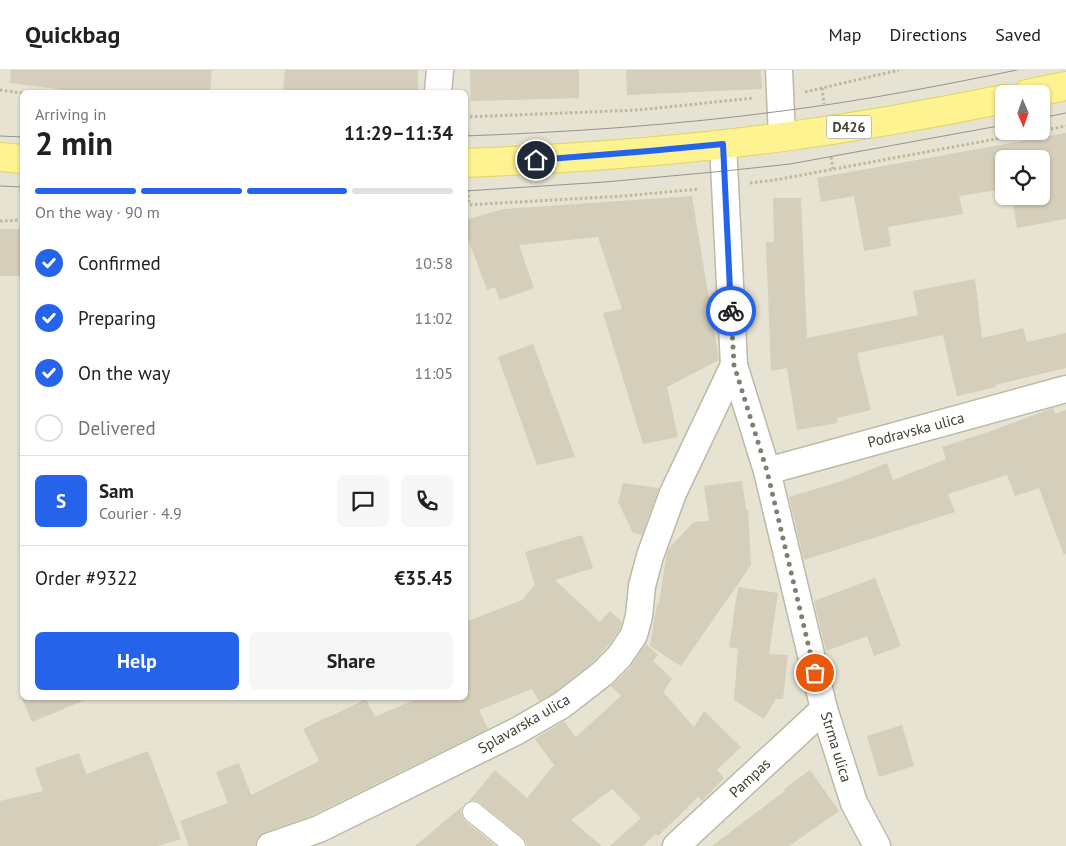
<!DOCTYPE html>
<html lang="en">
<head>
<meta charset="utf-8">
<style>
  :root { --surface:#fff; --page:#f6f6f6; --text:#202124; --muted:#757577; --line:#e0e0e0; --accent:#2563eb }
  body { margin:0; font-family:"PT Sans",sans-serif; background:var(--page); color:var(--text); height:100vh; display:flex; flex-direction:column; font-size:19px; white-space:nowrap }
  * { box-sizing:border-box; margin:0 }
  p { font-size:16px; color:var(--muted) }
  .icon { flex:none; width:28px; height:28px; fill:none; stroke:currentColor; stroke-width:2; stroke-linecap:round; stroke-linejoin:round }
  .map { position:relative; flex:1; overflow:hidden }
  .sheet { position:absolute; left:20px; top:20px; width:448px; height:610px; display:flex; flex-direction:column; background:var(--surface); border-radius:8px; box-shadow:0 1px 4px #0004 }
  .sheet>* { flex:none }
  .needle { width:32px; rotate:178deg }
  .buttons { position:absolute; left:995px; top:15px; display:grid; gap:10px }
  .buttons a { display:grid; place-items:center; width:55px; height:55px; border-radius:8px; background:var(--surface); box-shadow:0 1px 4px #0004; font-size:25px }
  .pin { position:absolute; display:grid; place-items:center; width:42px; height:42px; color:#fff; margin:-21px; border:2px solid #fff; border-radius:50%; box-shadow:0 1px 5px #0007 }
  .courier { position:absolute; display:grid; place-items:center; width:50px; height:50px; margin:-25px; border:4px solid #2563eb; border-radius:50%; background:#fff; color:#222; box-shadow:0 1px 6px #0007 }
  .head em { font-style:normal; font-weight:700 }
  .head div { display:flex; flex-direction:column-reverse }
  .head { display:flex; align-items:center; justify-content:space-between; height:85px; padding:0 15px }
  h1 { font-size:32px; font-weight:700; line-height:38px }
  .bar { display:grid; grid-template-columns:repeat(4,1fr); gap:8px 5px; align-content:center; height:60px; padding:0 15px }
  .bar i { height:6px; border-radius:4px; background:var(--line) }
  .bar .selected { background:var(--accent) }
  .bar p { grid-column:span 4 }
  .line { display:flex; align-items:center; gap:12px; padding:0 15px; border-top:1px solid var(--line) }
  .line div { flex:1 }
  .round { display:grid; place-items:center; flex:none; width:52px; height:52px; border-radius:8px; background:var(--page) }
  ol { padding:0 15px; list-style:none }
  li { display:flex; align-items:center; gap:15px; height:55px }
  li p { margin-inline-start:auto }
  li .icon { padding:5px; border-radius:50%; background:var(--accent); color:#fff; stroke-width:4 }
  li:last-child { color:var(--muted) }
  li i { width:28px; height:28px; border:2px solid var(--line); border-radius:50% }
  .cta { display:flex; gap:10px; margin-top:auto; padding:10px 15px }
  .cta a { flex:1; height:58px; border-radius:8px; background:var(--accent); color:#fff; font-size:20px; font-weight:700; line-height:58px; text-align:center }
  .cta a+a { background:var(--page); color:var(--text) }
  header { display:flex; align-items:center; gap:30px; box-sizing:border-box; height:70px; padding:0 25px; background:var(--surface); border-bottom:1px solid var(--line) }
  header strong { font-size:24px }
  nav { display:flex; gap:28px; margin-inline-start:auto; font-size:18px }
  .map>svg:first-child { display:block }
</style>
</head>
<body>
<header>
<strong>Quickbag</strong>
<nav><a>Map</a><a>Directions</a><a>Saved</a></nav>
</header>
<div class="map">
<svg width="1066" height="776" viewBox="0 0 1066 776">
  <rect width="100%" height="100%" fill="#f2f0e4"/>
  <path fill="#e6e3d2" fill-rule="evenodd" d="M0,0H1066V776H0ZM22,22H465V628H22ZM1004,24H1041V61H1004ZM1004,89H1041V126H1004Z"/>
  <g fill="#d4ceba">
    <path d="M11,0H212L210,22H80L10,13Z"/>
    <path d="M285,0H418V22H283Z"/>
    <path d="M470,0H579V28L471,31Z"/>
    <path d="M626,0H761L762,19L627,25Z"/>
    <path d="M1066,63V149L1017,158L1012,126H1041V89H1004V119L959,126L963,144L888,157L891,176L864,181L854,126L821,132L817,108Z"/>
    <path d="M692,126L719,290L667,317L678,367L643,374L603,243L622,239L598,167L519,175L534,218L500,230L495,217L487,220L465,161V150L504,139Z"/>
    <path d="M773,128H801L807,268L918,245L913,221L975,209L982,268L1023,258L1027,272L1066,263V298L995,315L996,317L957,326L943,265L857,283L871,340L837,348L838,353L797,360L787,298L771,301L766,172H774Z"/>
    <rect x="0" y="159" width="22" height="47"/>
    <path d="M533,274L575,387L537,395L498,287Z"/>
    <path d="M1053,338L1055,344L1066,340V484L1064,485L1039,418L1015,426L1007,405L948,424L955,442L804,490L789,427L842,411L887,393L893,410L946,389L942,377L991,361Z"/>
    <path d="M742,411L746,440H748L751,495L681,596L650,576L657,533H659L667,482L669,478L694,452L709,451L704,416Z"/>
    <path d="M623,413L659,418L642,465L633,463L618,432Z"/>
    <path d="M582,465L593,498L555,510L600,552L610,541L622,552L620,559L607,577L592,593L554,623L539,631L532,619L479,640L488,659L313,745L265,762L258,767L255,773V776H189L180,751L228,733L216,702L239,693L251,725L319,691L303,659L327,647V648L366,629L375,647L418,628H465V552L522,530L535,515L525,482Z"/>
    <path d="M875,508L901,576L874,586L867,566L826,581L814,531Z"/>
    <path d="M738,517L778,523L769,584L788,585L783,629H776L764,649L734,630L738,579L729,577Z"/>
    <path d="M646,574L658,585L653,591L672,609L663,622L694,657L704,641L741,677L717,700L724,708L702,731L698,727L658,766L656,764L643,776H610L641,748L612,719L571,750L602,776H527L526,771L522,767L480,733L474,730L468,732L495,700L527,728L554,695L535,669L564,651L576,667L621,626L611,616L630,598Z"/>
    <path d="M22,628H90L32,652Z"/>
    <path d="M902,655L914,696L879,707L867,666Z"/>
    <path d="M148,681L181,769L158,776H0V731L43,721L35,698L79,683L86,704Z"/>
    <path d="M810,700L839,741L789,776H712L785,721L784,719Z"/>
    <path d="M463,736L461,741L462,746L465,751L496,776H415Z"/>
  </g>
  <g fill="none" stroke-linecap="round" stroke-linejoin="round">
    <defs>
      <path id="pedestrian" d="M473,742L515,776"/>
      <g id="minor">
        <path d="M779,0L782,67"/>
        <path d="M438,22L440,0"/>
        <path d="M723,74L734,295L767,401L824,639L854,733L877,776"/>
        <path d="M767,401L1066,319"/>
        <path d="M270,776L319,759L517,661L562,635L602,604L619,587L634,565L639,546L642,516L650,486L673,423L734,295"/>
        <path d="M676,776L824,639"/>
      </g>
      <g id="primary">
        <path d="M1027,24L1066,16"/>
        <path d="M0,87L22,89"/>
        <path d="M465,93C571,89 678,81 783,67C857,57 931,44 1004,29"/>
      </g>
    </defs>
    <use href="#pedestrian" stroke="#bdbaa7" stroke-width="22"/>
    <use href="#minor" stroke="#bdbaa7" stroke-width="29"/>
    <use href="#primary" stroke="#e3d461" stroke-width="30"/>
    <g stroke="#bfb898" stroke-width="3" stroke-dasharray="2.5 2.5" stroke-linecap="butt">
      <path d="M822,18L824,34"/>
      <path d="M0,20L22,23"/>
      <path d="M805,22L899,0"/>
      <path d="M465,47L638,40L754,28"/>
      <path d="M466,47L467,67"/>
      <path d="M1041,61L1066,56"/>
      <path d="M831,87L833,99"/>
      <path d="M750,113L775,110L1039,61"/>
      <path d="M468,120L469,135"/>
      <path d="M465,135L624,126L699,119"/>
      <path d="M0,151L22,150"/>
    </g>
    <use href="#pedestrian" stroke="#fff" stroke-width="20"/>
    <use href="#minor" stroke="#fff" stroke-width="26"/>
    <use href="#primary" stroke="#fef391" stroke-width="28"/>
    <g stroke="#949494" stroke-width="1">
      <path d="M1041,48L1066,43"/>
      <path d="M0,66L22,67"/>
      <path d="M465,66C571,62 677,55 782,41C861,31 939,16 1017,0"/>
      <path d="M0,116L22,117"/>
      <path d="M465,121L605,112L725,101L790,94L1004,55"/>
    </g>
  </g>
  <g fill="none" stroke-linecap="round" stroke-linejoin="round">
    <path stroke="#817e72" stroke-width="5" stroke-dasharray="0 9" d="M731,241L734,295L767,401L815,603"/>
    <path stroke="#2563eb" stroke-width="6" d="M536,90L649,81L723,74L731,241"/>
  </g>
  <g text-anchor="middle" stroke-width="5" stroke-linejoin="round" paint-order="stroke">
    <rect fill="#fff" stroke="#7c7a71" stroke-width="1" x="826.5" y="45.5" width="45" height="23" rx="4"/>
    <g font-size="14" font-weight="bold" fill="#444134">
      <text x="849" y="62">D426</text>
    </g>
    <g font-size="15" fill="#444134" stroke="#fff">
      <text transform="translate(916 360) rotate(-15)" y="5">Podravska ulica</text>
      <text transform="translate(524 654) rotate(-30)" y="5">Splavarska ulica</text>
      <text transform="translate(836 677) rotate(73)" y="5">Strma ulica</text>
      <text transform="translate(750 708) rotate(-43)" y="5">Pampas</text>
    </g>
  </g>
</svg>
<div class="buttons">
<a><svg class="needle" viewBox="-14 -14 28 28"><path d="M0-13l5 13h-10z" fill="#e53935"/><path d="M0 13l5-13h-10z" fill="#757577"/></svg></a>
<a><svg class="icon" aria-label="locate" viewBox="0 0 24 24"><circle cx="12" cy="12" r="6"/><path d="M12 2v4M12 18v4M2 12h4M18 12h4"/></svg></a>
</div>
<div class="pin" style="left:815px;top:603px;background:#ea580c"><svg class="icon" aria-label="bag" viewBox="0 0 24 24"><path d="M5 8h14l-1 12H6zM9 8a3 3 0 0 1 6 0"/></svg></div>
<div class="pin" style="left:536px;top:90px;background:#1f2937"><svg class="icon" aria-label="home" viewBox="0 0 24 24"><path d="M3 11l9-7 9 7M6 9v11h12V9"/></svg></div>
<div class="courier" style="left:731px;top:241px"><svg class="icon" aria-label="bike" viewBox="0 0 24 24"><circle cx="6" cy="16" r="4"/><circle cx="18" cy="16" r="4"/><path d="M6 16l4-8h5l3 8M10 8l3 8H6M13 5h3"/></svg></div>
<section class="sheet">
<div class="head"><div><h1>2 min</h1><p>Arriving in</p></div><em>11:29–11:34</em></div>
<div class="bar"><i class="selected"></i><i class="selected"></i><i class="selected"></i><i></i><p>On the way · 90 m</p></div>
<ol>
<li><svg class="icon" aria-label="check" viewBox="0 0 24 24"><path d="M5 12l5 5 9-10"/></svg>Confirmed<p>10:58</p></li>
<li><svg class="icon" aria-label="check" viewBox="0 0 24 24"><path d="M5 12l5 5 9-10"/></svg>Preparing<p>11:02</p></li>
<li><svg class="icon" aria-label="check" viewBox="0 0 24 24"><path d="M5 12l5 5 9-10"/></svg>On the way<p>11:05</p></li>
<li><i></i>Delivered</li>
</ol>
<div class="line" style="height:90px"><b class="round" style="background:var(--accent);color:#fff">S</b><div><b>Sam</b><p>Courier · 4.9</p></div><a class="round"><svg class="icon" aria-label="chat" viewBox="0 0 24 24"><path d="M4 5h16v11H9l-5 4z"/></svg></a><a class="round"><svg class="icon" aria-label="phone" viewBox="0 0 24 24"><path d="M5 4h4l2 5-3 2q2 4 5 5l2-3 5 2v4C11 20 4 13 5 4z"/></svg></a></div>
<div class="line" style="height:65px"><div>Order #9322</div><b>€35.45</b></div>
<div class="cta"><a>Help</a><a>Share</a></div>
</section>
</div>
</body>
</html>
